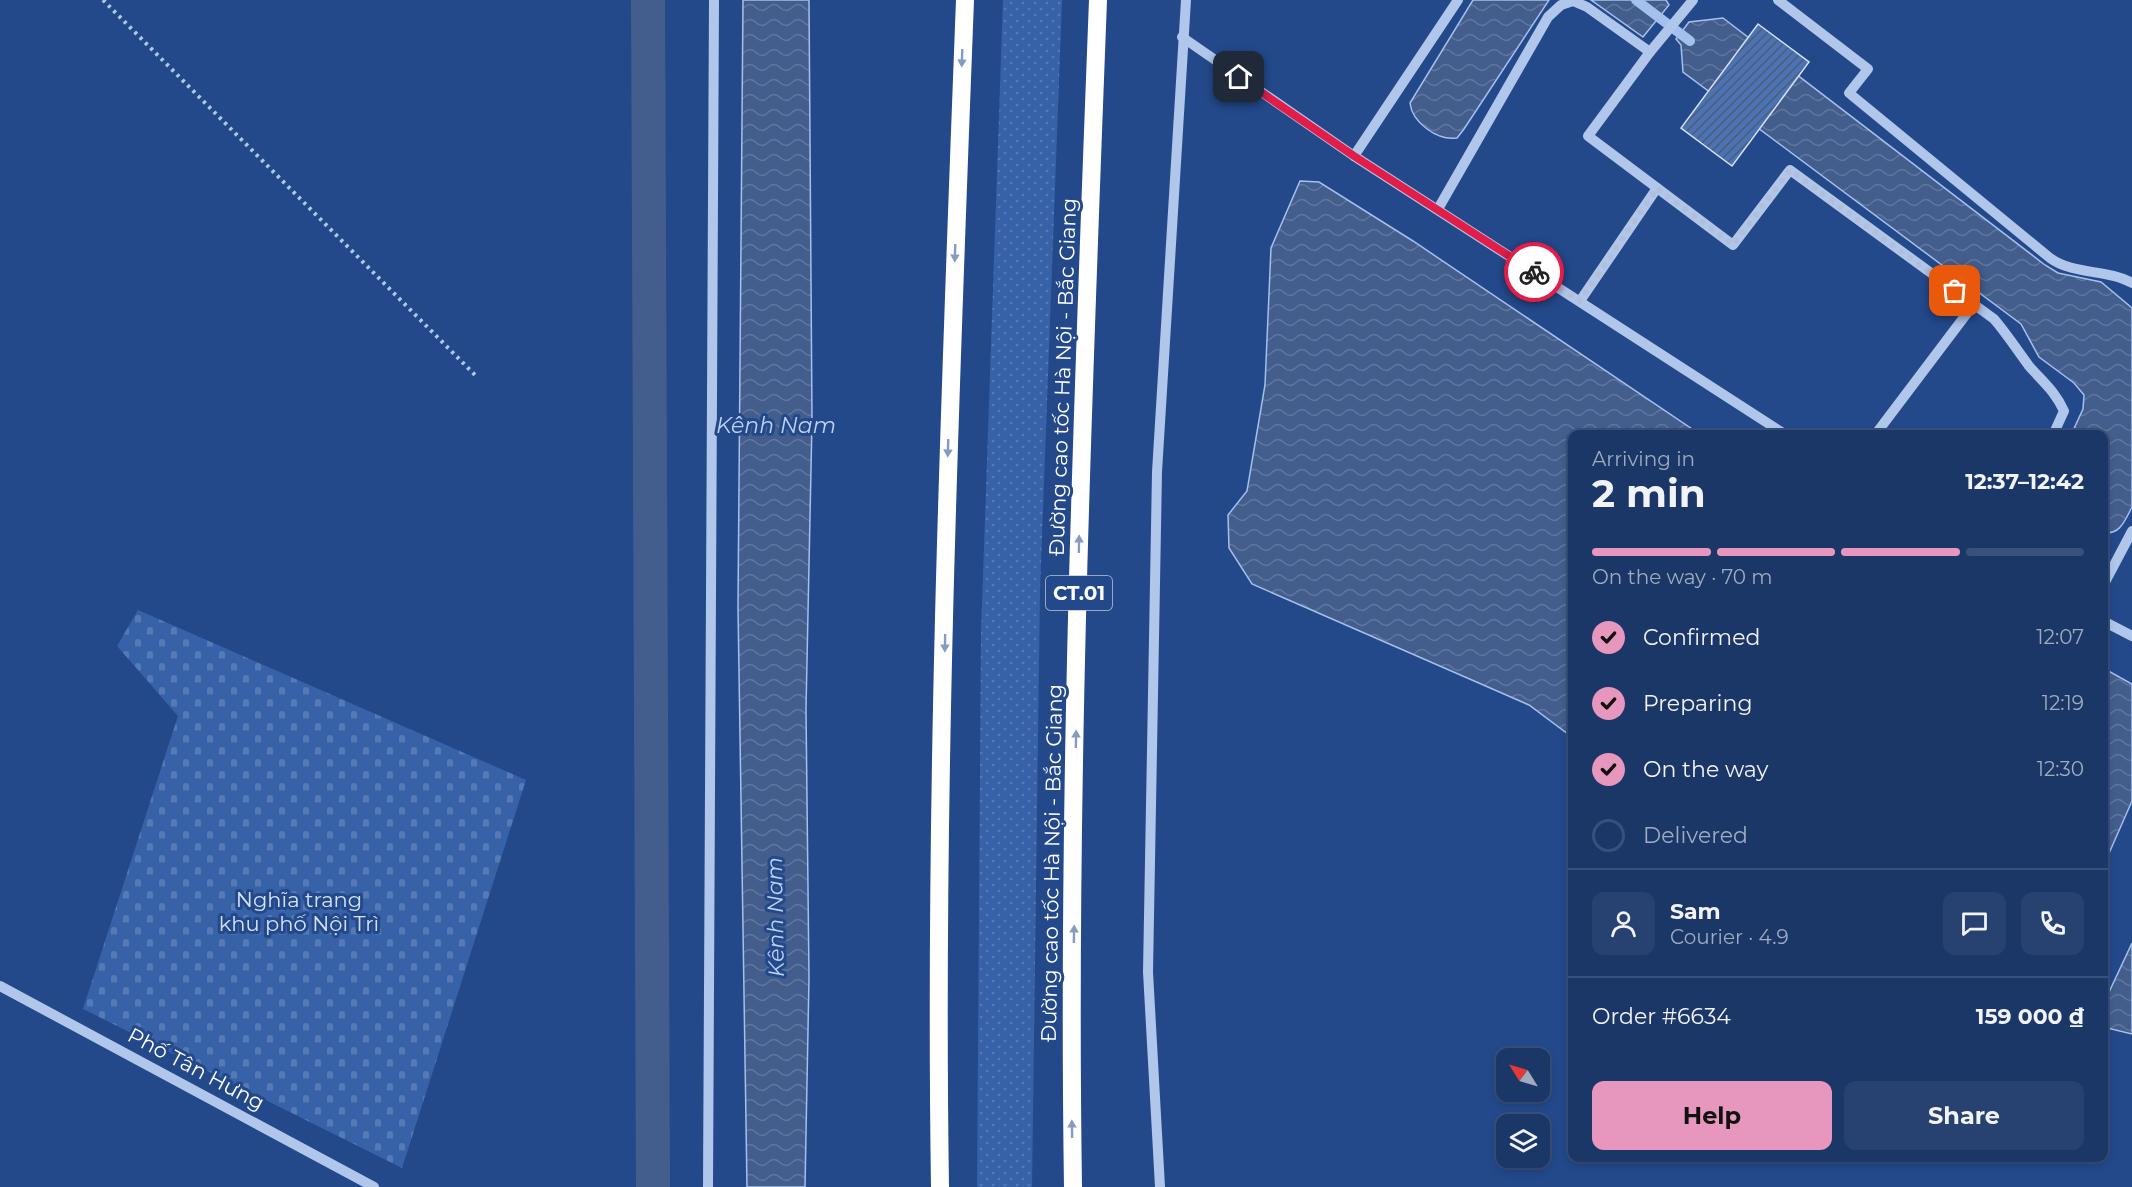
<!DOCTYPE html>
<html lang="en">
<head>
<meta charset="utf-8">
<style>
  :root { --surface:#1a3768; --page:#274271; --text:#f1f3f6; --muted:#9facc0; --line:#38517c; --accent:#e797bd }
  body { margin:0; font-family:Montserrat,sans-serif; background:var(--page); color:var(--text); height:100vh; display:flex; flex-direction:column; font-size:22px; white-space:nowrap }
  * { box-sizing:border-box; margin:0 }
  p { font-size:20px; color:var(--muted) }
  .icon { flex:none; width:33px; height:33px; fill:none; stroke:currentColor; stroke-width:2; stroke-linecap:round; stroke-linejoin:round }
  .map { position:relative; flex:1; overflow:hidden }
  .details { position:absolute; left:1568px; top:430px; width:540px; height:732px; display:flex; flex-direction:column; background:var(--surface); border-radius:12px; box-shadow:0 3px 9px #0003,0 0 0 2px var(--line) }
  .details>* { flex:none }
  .needle { width:39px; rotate:307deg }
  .controls { position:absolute; left:1496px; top:1048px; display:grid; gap:12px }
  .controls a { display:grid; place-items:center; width:54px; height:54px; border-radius:12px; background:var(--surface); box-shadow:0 3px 9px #0003,0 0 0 2px var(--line); font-size:30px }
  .pin { position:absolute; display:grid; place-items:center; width:51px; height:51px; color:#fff; margin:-26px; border-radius:12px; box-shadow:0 3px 9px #0006 }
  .courier { position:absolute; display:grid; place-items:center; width:60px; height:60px; margin:-30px; border:4px solid #e11d48; border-radius:50%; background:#fff; color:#222; box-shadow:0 2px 8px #0007 }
  .headline em { font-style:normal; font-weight:700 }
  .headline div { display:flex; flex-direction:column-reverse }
  .headline { display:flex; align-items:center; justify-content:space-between; height:102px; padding:0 24px }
  h1 { font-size:39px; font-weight:700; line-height:45px }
  .bar { display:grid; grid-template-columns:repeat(4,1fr); gap:9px 6px; align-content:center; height:72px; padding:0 24px }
  .bar i { height:8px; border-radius:4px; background:var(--line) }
  .bar .active { background:var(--accent) }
  .bar p { grid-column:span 4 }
  .line { display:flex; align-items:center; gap:15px; padding:0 24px; border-top:2px solid var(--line) }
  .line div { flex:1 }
  .round { display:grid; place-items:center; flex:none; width:63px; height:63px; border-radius:12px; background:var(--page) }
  ol { padding:0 24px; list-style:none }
  li { display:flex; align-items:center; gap:18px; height:66px }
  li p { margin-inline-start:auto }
  li .icon { padding:6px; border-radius:50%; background:var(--accent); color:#111; stroke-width:4 }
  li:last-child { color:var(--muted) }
  li i { width:33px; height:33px; border:3px solid var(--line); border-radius:50% }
  .button { display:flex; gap:12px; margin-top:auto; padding:12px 24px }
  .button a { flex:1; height:69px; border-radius:12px; background:var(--accent); color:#111; font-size:24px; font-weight:700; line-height:69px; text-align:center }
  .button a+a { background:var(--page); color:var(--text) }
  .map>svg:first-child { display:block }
</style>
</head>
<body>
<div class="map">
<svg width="2132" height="1187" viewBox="0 0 2132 1187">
  <defs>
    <pattern id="green-dots" width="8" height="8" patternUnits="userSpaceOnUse" patternTransform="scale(1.5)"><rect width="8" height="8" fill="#3762a8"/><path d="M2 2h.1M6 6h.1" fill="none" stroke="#557ab5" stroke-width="1.8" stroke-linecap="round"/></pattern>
    <pattern id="cemetery-stones" width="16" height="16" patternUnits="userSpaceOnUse" patternTransform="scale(1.5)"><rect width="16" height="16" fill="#3762a8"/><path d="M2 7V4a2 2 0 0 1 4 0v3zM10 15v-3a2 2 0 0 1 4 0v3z" fill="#557ab5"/></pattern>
    <pattern id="water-waves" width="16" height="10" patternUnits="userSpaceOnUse" patternTransform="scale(1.5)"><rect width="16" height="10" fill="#435e8d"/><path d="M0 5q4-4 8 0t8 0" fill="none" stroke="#5f769e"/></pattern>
    <pattern id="building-hatch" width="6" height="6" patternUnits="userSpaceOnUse" patternTransform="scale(1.5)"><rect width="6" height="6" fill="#4b72b2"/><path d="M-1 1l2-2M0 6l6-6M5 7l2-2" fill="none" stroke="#4c5d7a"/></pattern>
  </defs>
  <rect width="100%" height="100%" fill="#23498b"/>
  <path fill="url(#green-dots)" d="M1003,0H1062L1040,590L1032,1187H977L981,634Z"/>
  <path fill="url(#cemetery-stones)" d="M138,610L526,780L402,1168L83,1009L178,716L117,646Z"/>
  <g fill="url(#water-waves)" stroke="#a4c0ec" stroke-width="1.5">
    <path d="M743,0H809L812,421L806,709L809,978L805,1187H747L738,607Z"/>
    <path d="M1473,0H1549L1464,129L1457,138C1437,141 1412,122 1410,103Z"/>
    <path d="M1591,0H1666L1669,5L1643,37Z"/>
    <path d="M1723,18L2045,265L2058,273L2101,282L2132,308V507C2125,520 2120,536 2103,532V435H2071L2083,409L2084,395L2074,383L2039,357L2021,324L1683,72L1681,45L1676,39L1689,22Z"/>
    <path d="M1300,181L1319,182L1413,241L1701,435H1572V737L1529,705L1252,584L1229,548L1228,515L1247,491L1265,385L1271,248Z"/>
    <path d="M2103,668L2132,684V801L2103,867Z"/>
    <path d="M2132,943V1034L2103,1027V1005Z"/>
  </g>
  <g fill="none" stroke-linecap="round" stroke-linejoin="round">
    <path stroke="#a4c0ec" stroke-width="10" d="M1636,0L1690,41"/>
    <path stroke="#435e8d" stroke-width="34" d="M648,0L653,1187"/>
  </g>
  <path fill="url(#building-hatch)" stroke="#d4e2f8" stroke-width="1.5" d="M1758,24L1809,62L1732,166L1681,128Z"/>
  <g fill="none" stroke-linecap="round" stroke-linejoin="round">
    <path stroke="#b0c6eb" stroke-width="4" stroke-dasharray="3 4.5" stroke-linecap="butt" d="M103,0L477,377"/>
    <g stroke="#b0c6eb" stroke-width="10">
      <path d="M1778,0L1868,69L1849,93L2050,258C2073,275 2107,269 2132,283"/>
      <path d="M1182,37L1354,156L1786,435"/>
      <path d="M1650,52L1693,0"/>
      <path d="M1354,156L1458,0"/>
      <path d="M1438,209L1548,17L1561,5L1573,1L1587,7L1650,52L1588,136L1733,245L1790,170L1994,319C2007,334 2017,350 2029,366C2043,382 2055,391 2064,411L2053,435"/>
      <path d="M1580,301L1657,188"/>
      <path d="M1875,435L1974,304"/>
      <path d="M2103,586L2132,531"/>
      <path d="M2103,621L2132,636"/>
      <path d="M0,986L374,1187"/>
      <path d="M708,1187L714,0"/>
      <path d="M1160,1187L1148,972L1157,472L1186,0"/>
    </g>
    <g stroke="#fff" stroke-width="18">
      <path d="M940,1187C934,791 950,395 965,0"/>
      <path d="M1073,1187C1067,791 1083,395 1098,0"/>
    </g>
  </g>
  <defs><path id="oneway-solid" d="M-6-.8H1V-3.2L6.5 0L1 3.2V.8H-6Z" transform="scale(1.5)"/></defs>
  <g fill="#869bbf">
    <use href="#oneway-solid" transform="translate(962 58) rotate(92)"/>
    <use href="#oneway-solid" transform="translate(955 253) rotate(92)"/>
    <use href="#oneway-solid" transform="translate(948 448) rotate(92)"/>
    <use href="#oneway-solid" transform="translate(1079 544) rotate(-89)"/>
    <use href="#oneway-solid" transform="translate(945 643) rotate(91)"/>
    <use href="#oneway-solid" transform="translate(1076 739) rotate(-89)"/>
    <use href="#oneway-solid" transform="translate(1074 934) rotate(-89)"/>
    <use href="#oneway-solid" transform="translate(1072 1129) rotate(-91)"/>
  </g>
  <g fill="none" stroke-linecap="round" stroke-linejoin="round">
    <path stroke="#b2bfd6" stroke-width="6" stroke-dasharray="0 10.8" d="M1534,272L1580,301L1657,188L1733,245L1790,170L1955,291"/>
    <path stroke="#e11d48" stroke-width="8" d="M1239,77L1354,156L1534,272"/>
  </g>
  <g text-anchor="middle" stroke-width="6" stroke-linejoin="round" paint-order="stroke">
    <rect fill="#23498b" stroke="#bdc8dc" stroke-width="1.5" x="1046" y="576" width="66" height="34" rx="4.5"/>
    <g font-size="20" font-weight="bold" fill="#fff">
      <text x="1079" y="600">CT.01</text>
    </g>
    <g font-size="21" fill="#fff" stroke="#23498b">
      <text transform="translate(1063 377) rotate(-88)" y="7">Đường cao tốc Hà Nội - Bắc Giang</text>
      <text transform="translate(1052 863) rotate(-89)" y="7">Đường cao tốc Hà Nội - Bắc Giang</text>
      <text transform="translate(196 1069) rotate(28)" y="7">Phố Tân Hưng</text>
    </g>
    <g font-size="21" fill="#d4e2f8" stroke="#23498b">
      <text x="299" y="907">Nghĩa trang<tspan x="299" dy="24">khu phố Nội Trì</tspan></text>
    </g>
    <g font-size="22" font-style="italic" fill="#bcd1f2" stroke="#23498b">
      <text x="776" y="433">Kênh Nam</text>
      <text transform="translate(775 917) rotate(-91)" y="8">Kênh Nam</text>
    </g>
  </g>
</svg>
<div class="controls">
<a><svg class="needle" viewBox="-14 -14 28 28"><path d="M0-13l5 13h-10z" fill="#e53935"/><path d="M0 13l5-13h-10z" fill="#9facc0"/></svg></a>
<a><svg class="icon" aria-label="layers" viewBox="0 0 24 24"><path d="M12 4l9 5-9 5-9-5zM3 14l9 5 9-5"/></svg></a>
</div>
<div class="pin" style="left:1955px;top:291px;background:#ea580c"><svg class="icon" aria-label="bag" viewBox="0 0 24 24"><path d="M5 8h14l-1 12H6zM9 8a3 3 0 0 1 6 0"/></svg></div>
<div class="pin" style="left:1239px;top:77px;background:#1f2937"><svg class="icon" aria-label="home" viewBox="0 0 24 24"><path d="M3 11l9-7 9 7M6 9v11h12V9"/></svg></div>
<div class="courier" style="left:1534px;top:272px"><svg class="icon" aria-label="bike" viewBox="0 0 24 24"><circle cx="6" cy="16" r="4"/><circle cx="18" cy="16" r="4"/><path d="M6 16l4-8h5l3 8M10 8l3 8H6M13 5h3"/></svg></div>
<section class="details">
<div class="headline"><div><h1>2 min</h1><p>Arriving in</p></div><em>12:37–12:42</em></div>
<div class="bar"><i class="active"></i><i class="active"></i><i class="active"></i><i></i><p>On the way · 70 m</p></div>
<ol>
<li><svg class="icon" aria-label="check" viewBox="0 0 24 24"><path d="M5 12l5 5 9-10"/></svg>Confirmed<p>12:07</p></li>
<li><svg class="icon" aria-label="check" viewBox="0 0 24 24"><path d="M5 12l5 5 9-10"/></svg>Preparing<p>12:19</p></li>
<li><svg class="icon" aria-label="check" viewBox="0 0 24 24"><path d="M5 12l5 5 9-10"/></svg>On the way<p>12:30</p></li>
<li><i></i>Delivered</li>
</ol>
<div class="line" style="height:108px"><a class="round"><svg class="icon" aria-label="person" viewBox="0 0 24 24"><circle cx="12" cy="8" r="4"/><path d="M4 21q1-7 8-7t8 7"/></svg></a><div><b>Sam</b><p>Courier · 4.9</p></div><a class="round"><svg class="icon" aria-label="chat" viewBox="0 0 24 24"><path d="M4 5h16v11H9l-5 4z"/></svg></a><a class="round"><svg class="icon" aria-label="phone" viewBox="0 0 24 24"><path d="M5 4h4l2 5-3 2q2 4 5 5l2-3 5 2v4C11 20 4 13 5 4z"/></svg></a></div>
<div class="line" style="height:78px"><div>Order #6634</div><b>159 000 ₫</b></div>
<div class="button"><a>Help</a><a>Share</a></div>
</section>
</div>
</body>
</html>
